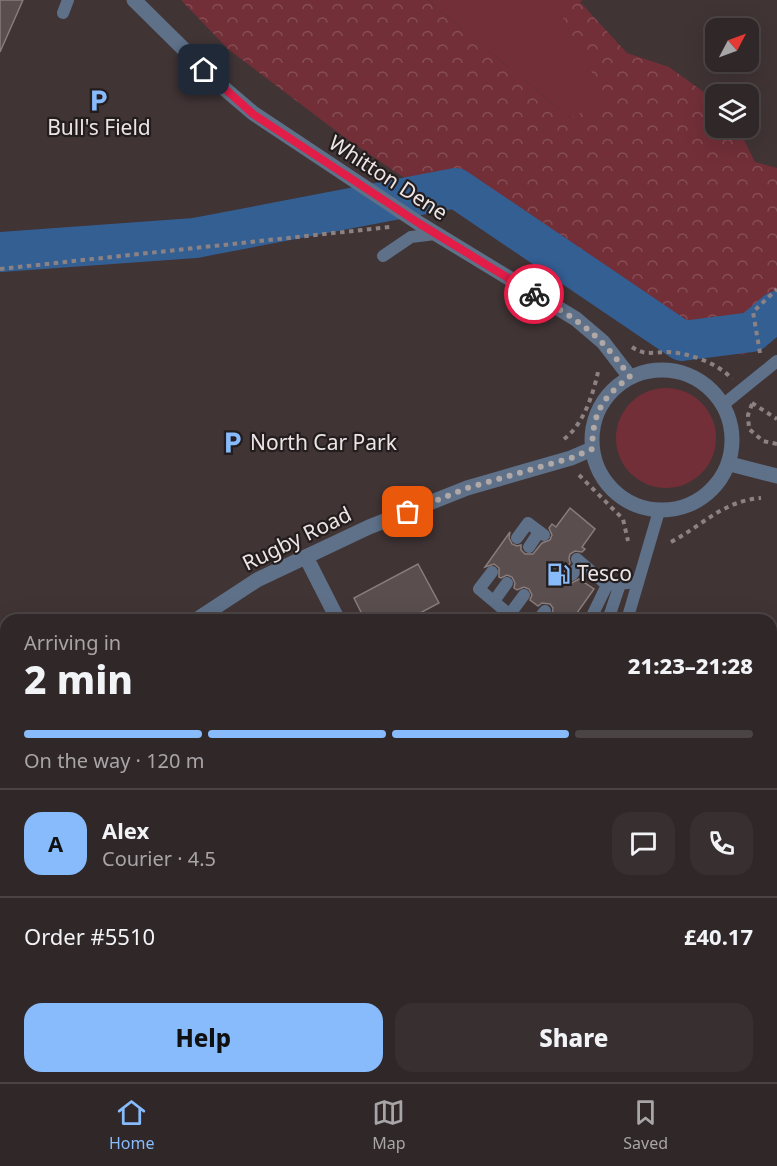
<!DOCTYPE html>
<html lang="en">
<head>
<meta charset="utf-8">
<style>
  :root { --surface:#302728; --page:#382f30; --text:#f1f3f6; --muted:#a8a5a8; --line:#4b4445; --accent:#87bbfb }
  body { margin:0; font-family:"Noto Sans",sans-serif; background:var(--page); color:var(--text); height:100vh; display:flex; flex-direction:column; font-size:22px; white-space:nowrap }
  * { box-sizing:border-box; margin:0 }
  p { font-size:20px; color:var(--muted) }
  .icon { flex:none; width:33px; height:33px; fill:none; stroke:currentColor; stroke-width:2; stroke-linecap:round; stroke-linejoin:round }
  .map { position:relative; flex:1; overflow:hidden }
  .sheet { position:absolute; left:0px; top:614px; width:777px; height:470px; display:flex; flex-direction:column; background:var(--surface); border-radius:18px 18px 0 0; box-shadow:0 6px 24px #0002,0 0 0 2px var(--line) }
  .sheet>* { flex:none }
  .needle { width:39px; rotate:49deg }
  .controls { position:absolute; left:705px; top:18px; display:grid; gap:12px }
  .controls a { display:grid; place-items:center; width:54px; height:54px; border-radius:12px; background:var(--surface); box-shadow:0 6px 24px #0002,0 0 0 2px var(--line); font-size:30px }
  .pin { position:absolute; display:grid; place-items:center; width:51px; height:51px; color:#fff; margin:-26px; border-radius:12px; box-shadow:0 3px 9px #0006 }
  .courier { position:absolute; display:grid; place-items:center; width:60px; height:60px; margin:-30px; border:4px solid #e11d48; border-radius:50%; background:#fff; color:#222; box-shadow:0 2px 8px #0007 }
  .headline em { font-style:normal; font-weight:800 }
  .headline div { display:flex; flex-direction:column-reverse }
  .headline { display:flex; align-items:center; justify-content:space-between; height:102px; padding:0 24px }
  h1 { font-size:39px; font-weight:800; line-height:45px }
  .bar { display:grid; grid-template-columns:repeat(4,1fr); gap:9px 6px; align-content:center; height:72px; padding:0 24px }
  .bar i { height:8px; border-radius:4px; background:var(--line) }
  .bar .current { background:var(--accent) }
  .bar p { grid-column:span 4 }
  .line { display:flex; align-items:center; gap:15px; padding:0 24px; border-top:2px solid var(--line) }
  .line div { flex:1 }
  .round { display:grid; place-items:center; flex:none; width:63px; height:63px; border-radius:18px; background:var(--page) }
  .button { display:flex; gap:12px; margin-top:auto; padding:12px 24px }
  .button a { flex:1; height:69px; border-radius:18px; background:var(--accent); color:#111; font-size:24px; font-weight:800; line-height:69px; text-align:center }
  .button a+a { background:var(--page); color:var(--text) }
  .menu { display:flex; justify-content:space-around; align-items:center; height:84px; border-top:2px solid var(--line); background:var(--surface); font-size:16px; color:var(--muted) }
  .menu a { display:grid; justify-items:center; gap:3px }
  .menu .current { color:var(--accent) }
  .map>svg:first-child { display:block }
</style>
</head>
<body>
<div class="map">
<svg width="777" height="1082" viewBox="0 0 777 1082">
  <defs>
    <pattern id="forest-crowns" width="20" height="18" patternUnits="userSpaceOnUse" patternTransform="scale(1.5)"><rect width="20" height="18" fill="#722f38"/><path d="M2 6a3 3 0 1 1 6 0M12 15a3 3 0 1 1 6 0" fill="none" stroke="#864d55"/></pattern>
  </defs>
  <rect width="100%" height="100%" fill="#403435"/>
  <g fill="#722f38">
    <path d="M428,0H554L607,100L570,118Z"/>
    <circle cx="666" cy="438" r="50"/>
  </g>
  <path fill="url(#forest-crowns)" d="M181,0H428L570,118L606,100L554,0H583L580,2L627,53L669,67L715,100L716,128H738L755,162L777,168V330L743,355L638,323L508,235L412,183L344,137L228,49Z"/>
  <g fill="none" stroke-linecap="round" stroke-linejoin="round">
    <g stroke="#6c87ac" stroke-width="7">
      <path d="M290,620L298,616L303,620"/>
      <path d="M0,946L6,919"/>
    </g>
    <path stroke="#345f93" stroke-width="40" d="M0,252L195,238L456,188L682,341L752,332L777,311"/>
  </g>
  <g fill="#5a4e4e" stroke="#897c7d" stroke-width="1.5">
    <path d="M0,0H23L0,52Z"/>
    <path d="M570,508L595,529L582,547L585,549L582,552L575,551L570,554L569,558L570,563L565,571L564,578L572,583L579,579L594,589L572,620H557L552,616L553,608L550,604L542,603L538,606L530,600L532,595L529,589L524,587L517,590L514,588L515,583L512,577L507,575L501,578L499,577V568L494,564L485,567L510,532L509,538L512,544L517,546L521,545V550L525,554H533L542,543L550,540L552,535L549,528L552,524L556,527Z"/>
    <path d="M418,564L439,603L407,620H365L354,598Z"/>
  </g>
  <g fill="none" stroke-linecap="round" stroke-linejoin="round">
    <g stroke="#8d8283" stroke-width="4" stroke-dasharray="4.5 4.5" stroke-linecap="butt">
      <path d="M0,269L390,227"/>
      <path d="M632,347C645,356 653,352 668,352C689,353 718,363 732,379"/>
      <path d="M760,353L753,312L777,289"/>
      <path d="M752,403L777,419"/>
      <path d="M752,404L748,415L749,429L763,441L777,444"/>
      <path d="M564,439C583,425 593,395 598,372"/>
      <path d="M579,475L623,519L628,541"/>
      <path d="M671,542C703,525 723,501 761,498"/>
      <path d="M675,1082L678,1077"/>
    </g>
    <g stroke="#5e7189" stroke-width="12">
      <path d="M63,13L68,0"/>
      <path d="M383,256L411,237L435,234"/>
      <path d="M724,404L777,361"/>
      <path d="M517,538L528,523L544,535"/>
      <path d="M529,547L539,532"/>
      <path d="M577,559L607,585"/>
      <path d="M492,572L479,589L516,620"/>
      <path d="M572,575L581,563"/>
      <path d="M494,601L507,583"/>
      <path d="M510,614L524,595"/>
      <path d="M538,620L545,611"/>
      <path d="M590,620L607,585L638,582"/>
      <path d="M608,620L620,584"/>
      <path d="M627,620L659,511"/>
      <path d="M0,671L6,678"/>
      <path d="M521,1077L525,1082"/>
      <path d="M368,1080L373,1082"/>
    </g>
    <g stroke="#5e7189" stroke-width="15">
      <path d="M306,557L338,620"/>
      <path d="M445,1082L449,1077"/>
    </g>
    <g stroke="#5e7189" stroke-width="15">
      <path d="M134,0L219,84L253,113L420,224L576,319L603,342L630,377"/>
      <circle cx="662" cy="440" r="70"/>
      <path d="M730,464L777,476"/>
      <path d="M196,620L257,580L369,527L467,488L571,458L592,449"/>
      <path d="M0,803L6,795"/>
    </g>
  </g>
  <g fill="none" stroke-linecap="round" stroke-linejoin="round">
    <path stroke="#b0a7a7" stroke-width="6" stroke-dasharray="0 10.8" d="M408,512L467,488L571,458L592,449C593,413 601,398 630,377C600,334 578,320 534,294"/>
    <path stroke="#e11d48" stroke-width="8" d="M204,70L253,114L420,224L534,294"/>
  </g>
  <defs>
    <symbol id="parking-bare" viewBox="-9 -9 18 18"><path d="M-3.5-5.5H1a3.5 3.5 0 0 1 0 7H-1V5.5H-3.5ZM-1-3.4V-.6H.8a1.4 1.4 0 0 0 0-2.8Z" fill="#87bbfb" stroke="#231d1e" stroke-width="2.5" paint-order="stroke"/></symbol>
    <symbol id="fuel-bare" viewBox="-9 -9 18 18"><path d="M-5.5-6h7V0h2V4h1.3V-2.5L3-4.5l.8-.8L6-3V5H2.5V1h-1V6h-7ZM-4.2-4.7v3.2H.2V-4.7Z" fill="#87bbfb" stroke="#231d1e" stroke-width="2.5" paint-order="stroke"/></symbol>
  </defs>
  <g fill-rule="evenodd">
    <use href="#parking-bare" x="82" y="84" width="33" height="33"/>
    <use href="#parking-bare" x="216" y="426" width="33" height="33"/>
    <use href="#fuel-bare" x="542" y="558" width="33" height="33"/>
  </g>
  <g text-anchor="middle" stroke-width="4.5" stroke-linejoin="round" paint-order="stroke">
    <g font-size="21" fill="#ede5e5" stroke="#231d1e" text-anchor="start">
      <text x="99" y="135" text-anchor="middle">Bull's Field</text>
      <text x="250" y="450">North Car Park</text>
      <text x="577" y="581">Tesco</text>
    </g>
    <g font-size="21" fill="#ede5e5" stroke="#231d1e">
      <text transform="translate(388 178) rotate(33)" y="7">Whitton Dene</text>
      <text transform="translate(297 539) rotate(-26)" y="7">Rugby Road</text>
    </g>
  </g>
</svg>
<div class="controls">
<a><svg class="needle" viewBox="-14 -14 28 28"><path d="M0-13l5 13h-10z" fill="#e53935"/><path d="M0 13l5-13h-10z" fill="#a8a5a8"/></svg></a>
<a><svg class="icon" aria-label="layers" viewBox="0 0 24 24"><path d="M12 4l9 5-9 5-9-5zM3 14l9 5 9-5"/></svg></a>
</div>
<div class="pin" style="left:408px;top:512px;background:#ea580c"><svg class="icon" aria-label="bag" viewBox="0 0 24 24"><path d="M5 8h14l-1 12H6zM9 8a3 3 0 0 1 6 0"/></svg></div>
<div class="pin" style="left:204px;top:70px;background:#1f2937"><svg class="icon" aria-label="home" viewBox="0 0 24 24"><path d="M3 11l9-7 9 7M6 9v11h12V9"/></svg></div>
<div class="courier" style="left:534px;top:294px"><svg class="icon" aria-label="bike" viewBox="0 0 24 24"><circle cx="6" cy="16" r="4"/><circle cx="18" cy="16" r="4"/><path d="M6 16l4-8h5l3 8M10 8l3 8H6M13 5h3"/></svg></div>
<section class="sheet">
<div class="headline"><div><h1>2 min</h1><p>Arriving in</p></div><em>21:23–21:28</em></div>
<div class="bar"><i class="current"></i><i class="current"></i><i class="current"></i><i></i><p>On the way · 120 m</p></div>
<div class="line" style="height:108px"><b class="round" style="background:var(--accent);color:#111">A</b><div><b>Alex</b><p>Courier · 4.5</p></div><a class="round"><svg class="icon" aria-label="chat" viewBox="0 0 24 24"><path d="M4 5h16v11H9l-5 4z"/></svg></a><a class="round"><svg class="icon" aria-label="phone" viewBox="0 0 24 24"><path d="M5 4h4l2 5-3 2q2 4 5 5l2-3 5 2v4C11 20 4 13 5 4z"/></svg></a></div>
<div class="line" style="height:78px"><div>Order #5510</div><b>£40.17</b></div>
<div class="button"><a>Help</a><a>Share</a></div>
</section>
</div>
<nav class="menu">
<a class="current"><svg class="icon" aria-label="home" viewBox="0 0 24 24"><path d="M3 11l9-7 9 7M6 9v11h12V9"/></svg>Home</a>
<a><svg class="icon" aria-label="map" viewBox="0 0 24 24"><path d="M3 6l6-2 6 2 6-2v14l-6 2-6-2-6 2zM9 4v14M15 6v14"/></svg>Map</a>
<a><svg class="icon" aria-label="saved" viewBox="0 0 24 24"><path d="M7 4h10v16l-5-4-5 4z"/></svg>Saved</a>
</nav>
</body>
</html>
